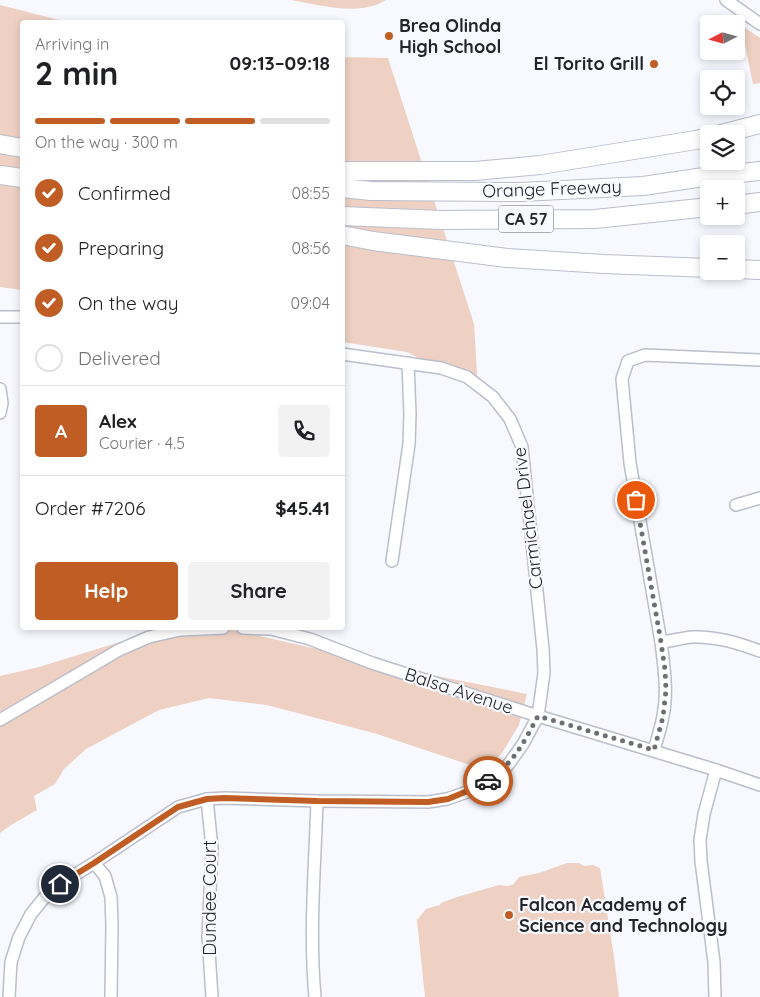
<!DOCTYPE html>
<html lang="en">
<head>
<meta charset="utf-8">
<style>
  :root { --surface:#fff; --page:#f2f2f2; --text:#202124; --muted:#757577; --line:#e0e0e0; --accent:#c05d24 }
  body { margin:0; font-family:Quicksand,sans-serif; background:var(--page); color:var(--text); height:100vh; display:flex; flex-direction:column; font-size:19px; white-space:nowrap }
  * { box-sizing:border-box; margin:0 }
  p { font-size:16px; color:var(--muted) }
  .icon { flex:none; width:28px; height:28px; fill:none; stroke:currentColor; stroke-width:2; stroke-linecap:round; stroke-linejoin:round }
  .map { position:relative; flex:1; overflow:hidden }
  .sheet { position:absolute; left:20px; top:20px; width:325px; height:610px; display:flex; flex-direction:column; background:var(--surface); border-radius:5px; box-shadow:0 2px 8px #0003 }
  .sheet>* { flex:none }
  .needle { width:32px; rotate:264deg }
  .fabs { position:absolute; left:700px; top:15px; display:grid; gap:10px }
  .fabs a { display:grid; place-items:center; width:45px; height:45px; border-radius:5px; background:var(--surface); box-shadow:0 2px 8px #0003; font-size:25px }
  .pin { position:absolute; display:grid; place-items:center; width:42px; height:42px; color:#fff; margin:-21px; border:2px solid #fff; border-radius:50%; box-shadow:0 1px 5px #0007 }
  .courier { position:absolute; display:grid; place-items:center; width:50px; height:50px; margin:-25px; border:4px solid #c05d24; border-radius:50%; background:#fff; color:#222; box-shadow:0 1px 6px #0007 }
  .headline em { font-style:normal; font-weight:700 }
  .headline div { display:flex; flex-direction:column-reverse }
  .headline { display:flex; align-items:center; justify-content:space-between; height:85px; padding:0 15px }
  h1 { font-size:32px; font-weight:700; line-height:38px }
  .bar { display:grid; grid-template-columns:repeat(4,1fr); gap:8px 5px; align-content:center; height:60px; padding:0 15px }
  .bar i { height:6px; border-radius:4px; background:var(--line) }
  .bar .current { background:var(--accent) }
  .bar p { grid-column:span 4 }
  .line { display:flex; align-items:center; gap:12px; padding:0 15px; border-top:1px solid var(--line) }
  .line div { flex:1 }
  .round { display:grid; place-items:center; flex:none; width:52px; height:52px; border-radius:5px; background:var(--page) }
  ol { padding:0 15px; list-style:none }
  li { display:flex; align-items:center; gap:15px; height:55px }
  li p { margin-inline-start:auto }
  li .icon { padding:5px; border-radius:50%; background:var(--accent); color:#fff; stroke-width:4 }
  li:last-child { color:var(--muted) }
  li i { width:28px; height:28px; border:2px solid var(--line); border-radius:50% }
  .primary-button { display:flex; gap:10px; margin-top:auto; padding:10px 15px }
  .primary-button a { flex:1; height:58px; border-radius:5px; background:var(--accent); color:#fff; font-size:20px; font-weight:700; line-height:58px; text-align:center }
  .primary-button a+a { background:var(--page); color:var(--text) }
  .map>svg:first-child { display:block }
</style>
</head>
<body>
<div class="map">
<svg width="760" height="997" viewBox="0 0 760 997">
  <rect width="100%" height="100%" fill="#f7f9fe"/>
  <g fill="#eed1c3">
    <path d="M291,0H386C358,17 321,5 291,0Z"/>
    <path d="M0,5L67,22H22V290L0,287Z"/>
    <path d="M741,25L760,38V83L753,84Z"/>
    <path d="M342,57L388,58L474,324L478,389L407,352L343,342Z"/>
    <path d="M165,628H224L437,676L527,694L519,725L502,753L485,770L377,734L267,705L209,698L159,710L86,749L64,769L55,784L34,796L37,810L11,825L0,833V676L39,667Z"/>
    <path d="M567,863H579L584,866L593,865L600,868L614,957L619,997H425L417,920L426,909L440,905L441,903L457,897L499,885L507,886L513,885L519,877L539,873Z"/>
  </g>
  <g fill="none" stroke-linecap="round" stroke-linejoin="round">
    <defs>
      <g id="minor">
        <path d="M726,0L760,24"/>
        <path d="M0,317H22"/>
        <path d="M0,389L2,403L0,413"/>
        <path d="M736,505L760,498"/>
        <path d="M392,561L409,444L410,414L408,363"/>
        <path d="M243,628L271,629L310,639L372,663L538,716L716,770L760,785"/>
        <path d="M661,642C671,641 682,638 692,637C716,636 738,643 760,651"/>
        <path d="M0,720L119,650L149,637L180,630L223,628"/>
        <path d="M654,750C657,739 661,728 663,716C668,692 664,667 661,642L630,463L622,379L628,361L645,355L760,360"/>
        <path d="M207,799L212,848L208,936L212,997"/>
        <path d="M94,863L105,876L111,897L112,925L111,997"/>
        <path d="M9,997L11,962L19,937L31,914L44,898L60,884L94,863L178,807L207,799L225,798L317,801L428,802L447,799L470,791L489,780L508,765L523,744L538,716L544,673L543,649L522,447L510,419L493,397L467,377L441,368L342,354"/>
        <path d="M315,997C309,932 315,866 317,801"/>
        <path d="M715,997L714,962L701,861L700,840L704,814L716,770"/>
      </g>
      <g id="highway">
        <path d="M721,134L760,124"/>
        <path d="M0,144L22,148"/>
        <path d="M342,171H475L540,165L696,140L709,137"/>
        <path d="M0,175L22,178"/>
        <path d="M342,188L371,191L521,192L643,186L704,177L760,171"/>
        <path d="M736,205L760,202"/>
        <path d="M342,216L442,220L595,219L709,207"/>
        <path d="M342,235L373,241L507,258L604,264L709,268"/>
        <path d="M736,269L760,270"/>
      </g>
    </defs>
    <use href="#minor" stroke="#bbbecb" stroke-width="14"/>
    <use href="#highway" stroke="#bbbecb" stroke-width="20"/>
    <use href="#minor" stroke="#fff" stroke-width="11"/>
    <use href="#highway" stroke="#fff" stroke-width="18"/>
  </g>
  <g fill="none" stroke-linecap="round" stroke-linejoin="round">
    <path stroke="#6e6f74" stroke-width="5" stroke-dasharray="0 9" d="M488,781C514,762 523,744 538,716L654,750L663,717L666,690L665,670L661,642L636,500"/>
    <path stroke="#c05d24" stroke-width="6" d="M60,884L94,863L178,807L207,799L224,798L317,801L428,802L448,799L470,790L488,781"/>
  </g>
  <g fill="#c05d24" stroke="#f7f9fe" stroke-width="2">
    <circle cx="389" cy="36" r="5"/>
    <circle cx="654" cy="64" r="5"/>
    <circle cx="509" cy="915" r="5"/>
  </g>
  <g text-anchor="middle" stroke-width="4.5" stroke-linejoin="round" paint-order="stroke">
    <rect fill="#f7f9fe" stroke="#63656a" stroke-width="1" x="498.5" y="205.5" width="55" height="27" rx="4"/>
    <g font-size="16" font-weight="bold" fill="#24252a">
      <text x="526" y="225">CA 57</text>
    </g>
    <g font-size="18" font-weight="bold" fill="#24252a" stroke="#f7f9fe" text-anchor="start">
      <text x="399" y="32">Brea Olinda<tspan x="399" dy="21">High School</tspan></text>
      <text x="644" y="70" text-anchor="end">El Torito Grill</text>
      <text x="519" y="911">Falcon Academy of<tspan x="519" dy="21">Science and Technology</tspan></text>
    </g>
    <g font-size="18" fill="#24252a" stroke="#f7f9fe">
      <text transform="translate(552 189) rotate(-2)" y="6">Orange Freeway</text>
      <text transform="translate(528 518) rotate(-97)" y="6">Carmichael Drive</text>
      <text transform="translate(459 691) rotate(18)" y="6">Balsa Avenue</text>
      <text transform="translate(210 898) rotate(-90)" y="6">Dundee Court</text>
    </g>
  </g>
</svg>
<div class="fabs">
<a><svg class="needle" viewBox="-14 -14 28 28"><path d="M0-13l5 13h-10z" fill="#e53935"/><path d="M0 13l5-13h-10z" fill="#757577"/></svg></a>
<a><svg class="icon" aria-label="locate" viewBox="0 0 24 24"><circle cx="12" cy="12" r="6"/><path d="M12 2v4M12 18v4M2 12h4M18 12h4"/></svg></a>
<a><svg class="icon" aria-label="layers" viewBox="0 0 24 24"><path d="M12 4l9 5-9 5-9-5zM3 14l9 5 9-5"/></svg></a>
<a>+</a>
<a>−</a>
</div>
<div class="pin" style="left:636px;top:500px;background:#ea580c"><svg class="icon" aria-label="bag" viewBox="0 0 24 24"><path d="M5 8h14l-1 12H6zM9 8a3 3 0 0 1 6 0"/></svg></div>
<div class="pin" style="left:60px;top:884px;background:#1f2937"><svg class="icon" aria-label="home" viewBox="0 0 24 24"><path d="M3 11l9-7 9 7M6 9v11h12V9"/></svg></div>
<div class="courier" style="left:488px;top:781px"><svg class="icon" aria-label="car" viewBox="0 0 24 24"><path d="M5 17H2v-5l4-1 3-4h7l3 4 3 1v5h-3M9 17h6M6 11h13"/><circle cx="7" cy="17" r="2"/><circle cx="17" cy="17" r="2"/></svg></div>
<section class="sheet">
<div class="headline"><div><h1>2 min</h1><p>Arriving in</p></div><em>09:13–09:18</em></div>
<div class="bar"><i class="current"></i><i class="current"></i><i class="current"></i><i></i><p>On the way · 300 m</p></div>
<ol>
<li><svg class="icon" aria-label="check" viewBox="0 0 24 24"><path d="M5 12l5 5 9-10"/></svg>Confirmed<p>08:55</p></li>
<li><svg class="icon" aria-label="check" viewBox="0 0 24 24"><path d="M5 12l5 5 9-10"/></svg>Preparing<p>08:56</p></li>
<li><svg class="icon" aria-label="check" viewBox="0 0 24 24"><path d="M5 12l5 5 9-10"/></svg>On the way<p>09:04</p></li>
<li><i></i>Delivered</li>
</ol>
<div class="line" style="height:90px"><b class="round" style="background:var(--accent);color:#fff">A</b><div><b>Alex</b><p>Courier · 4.5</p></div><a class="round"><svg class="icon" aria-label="phone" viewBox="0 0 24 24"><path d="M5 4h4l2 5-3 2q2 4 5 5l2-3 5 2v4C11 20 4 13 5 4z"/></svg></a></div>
<div class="line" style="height:65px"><div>Order #7206</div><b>$45.41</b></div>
<div class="primary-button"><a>Help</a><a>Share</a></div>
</section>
</div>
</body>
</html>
